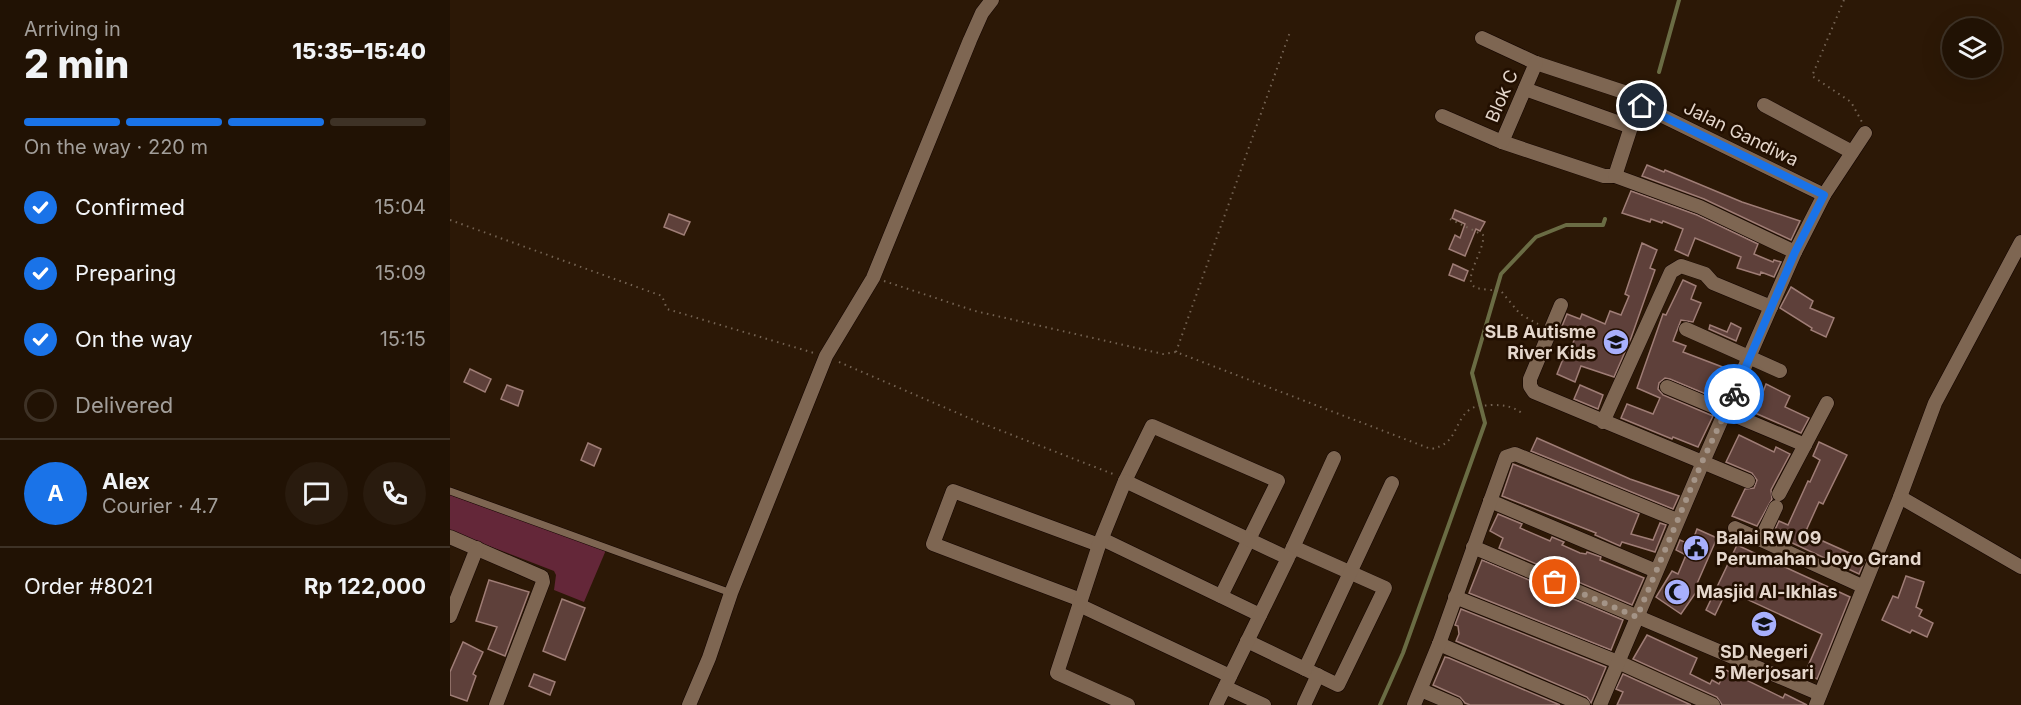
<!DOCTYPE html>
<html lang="en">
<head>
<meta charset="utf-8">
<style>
  :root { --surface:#211204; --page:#291b0e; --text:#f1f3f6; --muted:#a29e9a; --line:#3e3226; --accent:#1a73e8 }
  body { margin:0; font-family:Inter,sans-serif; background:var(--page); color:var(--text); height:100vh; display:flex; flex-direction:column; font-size:22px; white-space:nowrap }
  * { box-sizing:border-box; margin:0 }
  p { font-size:20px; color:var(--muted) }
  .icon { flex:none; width:33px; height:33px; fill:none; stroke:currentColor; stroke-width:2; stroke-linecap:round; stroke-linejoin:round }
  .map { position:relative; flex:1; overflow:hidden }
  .details { display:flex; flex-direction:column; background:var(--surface); width:450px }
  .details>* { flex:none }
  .buttons { position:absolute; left:1492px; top:18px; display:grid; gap:12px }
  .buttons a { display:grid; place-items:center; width:60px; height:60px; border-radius:50%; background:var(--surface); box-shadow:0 6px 24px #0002,0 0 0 2px var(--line); font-size:30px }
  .pin { position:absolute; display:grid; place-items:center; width:51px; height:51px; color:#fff; margin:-26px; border:3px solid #fff; border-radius:50%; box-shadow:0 2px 6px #0007 }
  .courier { position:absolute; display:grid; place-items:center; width:60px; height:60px; margin:-30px; border:4px solid #1a73e8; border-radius:50%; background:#fff; color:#222; box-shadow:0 2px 8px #0007 }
  .summary em { font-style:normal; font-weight:800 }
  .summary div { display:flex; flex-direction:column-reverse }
  .summary { display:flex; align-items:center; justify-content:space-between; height:102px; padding:0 24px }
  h1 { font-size:39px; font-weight:800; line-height:45px }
  .bar { display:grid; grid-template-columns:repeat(4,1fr); gap:9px 6px; align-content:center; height:72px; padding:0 24px }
  .bar i { height:8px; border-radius:4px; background:var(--line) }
  .bar .selected { background:var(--accent) }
  .bar p { grid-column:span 4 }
  .line { display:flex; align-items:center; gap:15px; padding:0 24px; border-top:2px solid var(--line) }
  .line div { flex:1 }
  .round { display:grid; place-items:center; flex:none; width:63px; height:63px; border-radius:32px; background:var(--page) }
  ol { padding:0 24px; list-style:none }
  li { display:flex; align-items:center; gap:18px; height:66px }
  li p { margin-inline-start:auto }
  li .icon { padding:6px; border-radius:50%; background:var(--accent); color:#fff; stroke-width:4 }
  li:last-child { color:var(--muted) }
  li i { width:33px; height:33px; border:3px solid var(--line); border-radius:50% }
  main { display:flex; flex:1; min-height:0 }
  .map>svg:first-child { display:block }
</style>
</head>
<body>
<main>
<section class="details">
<div class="summary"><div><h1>2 min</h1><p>Arriving in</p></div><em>15:35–15:40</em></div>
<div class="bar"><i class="selected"></i><i class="selected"></i><i class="selected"></i><i></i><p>On the way · 220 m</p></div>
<ol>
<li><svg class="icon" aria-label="check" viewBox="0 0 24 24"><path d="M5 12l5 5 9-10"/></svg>Confirmed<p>15:04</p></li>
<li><svg class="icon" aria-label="check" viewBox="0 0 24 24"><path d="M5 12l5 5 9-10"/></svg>Preparing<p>15:09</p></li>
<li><svg class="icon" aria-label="check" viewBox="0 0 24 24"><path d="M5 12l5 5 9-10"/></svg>On the way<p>15:15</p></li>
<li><i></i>Delivered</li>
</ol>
<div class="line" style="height:108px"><b class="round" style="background:var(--accent);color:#fff">A</b><div><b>Alex</b><p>Courier · 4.7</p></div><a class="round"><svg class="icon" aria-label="chat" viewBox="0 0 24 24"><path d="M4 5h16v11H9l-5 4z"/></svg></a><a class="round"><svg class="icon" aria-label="phone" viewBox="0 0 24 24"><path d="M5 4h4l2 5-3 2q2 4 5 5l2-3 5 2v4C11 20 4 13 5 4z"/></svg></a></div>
<div class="line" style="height:78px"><div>Order #8021</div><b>Rp 122,000</b></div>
</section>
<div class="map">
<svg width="1571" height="705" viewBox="0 0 1571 705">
  <rect width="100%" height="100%" fill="#2c1806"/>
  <path fill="#642739" d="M0,495L156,550L134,602L104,590L106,575L104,571L0,531Z"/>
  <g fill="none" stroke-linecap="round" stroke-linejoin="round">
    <g stroke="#6a6c44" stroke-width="4">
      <path d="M1209,72L1229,0"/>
      <path d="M930,705L953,653L1035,423L1022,373L1051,274L1086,237L1116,225H1153L1155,219"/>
    </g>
  </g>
  <g fill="#5e403a" stroke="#9f7d76" stroke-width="1.5">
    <path d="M1197,165L1214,172L1215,170L1292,202L1350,221L1341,240L1254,199L1192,176Z"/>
    <path d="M1181,191L1247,215L1308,244L1304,254L1323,262L1324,260L1331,262L1324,277L1311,272L1310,275L1287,268L1291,257L1245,238L1238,256L1225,250L1233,229L1213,221L1212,223L1201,219L1200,222L1172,213Z"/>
    <path d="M1005,210L1035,222L1030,231L1026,229L1015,256L999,249L1005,235L1010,238L1015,224L1002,218Z"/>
    <path d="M219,214L240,222L234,235L214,227Z"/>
    <path d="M1192,243L1207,250L1200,268L1205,270L1181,338L1164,377L1131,366L1125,382L1107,374L1113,359L1116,360L1125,338L1110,331L1117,314L1130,319L1132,314L1155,324L1160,311L1171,315L1179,296L1175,294Z"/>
    <path d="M1003,264L1018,271L1014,281L999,275Z"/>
    <path d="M1233,280L1246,286L1241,299L1251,303L1243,322L1231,320L1223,341L1236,346L1233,352L1283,371L1270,400L1220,379L1215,378L1209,383L1208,389L1213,395L1263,416L1248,447L1223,437L1222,439L1171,418L1177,404L1203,414L1210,398L1187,388L1213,314L1216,315Z"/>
    <path d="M1341,287L1363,301L1360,308L1384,318L1376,337L1361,330L1362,328L1330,308Z"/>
    <path d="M1281,323L1291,328L1286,341L1259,329L1260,325L1277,332Z"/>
    <path d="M20,369L41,379L35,392L14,382Z"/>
    <path d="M1316,384L1340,396L1335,407L1359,418L1351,433L1305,413Z"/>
    <path d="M57,385L73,391L68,406L51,399Z"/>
    <path d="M1130,385L1153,395L1148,409L1124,399Z"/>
    <path d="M1289,435L1324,452L1326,447L1340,454L1321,490L1322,499L1307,526L1282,516L1295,489L1304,488L1307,480L1302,473L1276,462Z"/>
    <path d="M1087,438L1180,479L1229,496L1223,509L1081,451Z"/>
    <path d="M1369,442L1397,455L1373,504L1369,502L1355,533L1415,560L1409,574L1323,534L1329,521L1338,525L1358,481L1360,482L1370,460L1363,456Z"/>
    <path d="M138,443L151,449L144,466L131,460Z"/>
    <path d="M1063,464L1189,514L1181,534L1203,540L1210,523L1216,525L1205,552L1172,542L1170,546L1145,535L1146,533L1052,496Z"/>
    <path d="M1048,514L1072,524L1070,528L1100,541L1102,537L1114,542L1112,545L1130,553L1136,554L1137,552L1151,557L1150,560L1194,578L1182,605L1049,548L1053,538L1040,531Z"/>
    <path d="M1247,529L1267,538L1246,586L1249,588L1231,614L1206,597L1222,571L1228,574L1236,555L1226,550L1230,540L1241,545Z"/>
    <path d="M1287,545L1400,597L1367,679L1355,673L1372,634L1277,590L1265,615L1256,610Z"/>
    <path d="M1032,560L1173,620L1161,650L1019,593Z"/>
    <path d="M1456,576L1474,582L1466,607L1472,610L1469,616L1483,623L1477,637L1462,630L1460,633L1432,620L1443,596L1448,598Z"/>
    <path d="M39,580L79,592L55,656L38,649L47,627L26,621Z"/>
    <path d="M112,599L135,608L115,660L93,651Z"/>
    <path d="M1011,609L1156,667L1141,703L1137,697L1006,641L1009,634L1008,626L1005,625Z"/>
    <path d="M1197,635L1247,658L1240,674L1260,684L1262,680L1269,684L1276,670L1333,698L1335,694L1357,705H1272L1267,697L1183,659Z"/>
    <path d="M13,642L33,652L23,674L26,676L17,701L0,695V672Z"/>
    <path d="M995,657L999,658L1110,705H1020L1015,703L1010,697L983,685Z"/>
    <path d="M84,674L105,682L100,695L79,686Z"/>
    <path d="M1173,674L1241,705H1167L1173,692L1166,689Z"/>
  </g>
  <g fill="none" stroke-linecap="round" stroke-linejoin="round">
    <defs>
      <path id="service" d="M0,491L281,593"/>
      <g id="minor">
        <path d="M1032,38L1086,63L1186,96L1192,106"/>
        <path d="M1075,89L1181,127"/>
        <path d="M1314,105L1402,152"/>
        <path d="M1192,106L1374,195"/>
        <path d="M992,116L1052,142L1154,176H1165L1250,207L1345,252"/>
        <path d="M1052,142L1086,63"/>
        <path d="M1165,176L1181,127L1192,106"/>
        <path d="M1111,305L1080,379V386L1084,392L1298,481"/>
        <path d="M1236,329L1330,371"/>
        <path d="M1217,387L1355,445"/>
        <path d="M1153,422L1221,272L1231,266L1255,274L1263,283L1321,307"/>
        <path d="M675,481L702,426L828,481L771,596"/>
        <path d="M1329,494L1377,403"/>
        <path d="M1450,497L1571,567"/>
        <path d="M1040,501L1206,571"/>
        <path d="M1285,528L1412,586"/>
        <path d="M0,537L92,577L93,582L46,705"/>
        <path d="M652,539L810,615"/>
        <path d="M1311,539L1326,507"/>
        <path d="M843,547L935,588L888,685L855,669"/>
        <path d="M1023,547L1370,694"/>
        <path d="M840,554L884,458"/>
        <path d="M1005,597L1168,662L1263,705"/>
        <path d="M631,600L483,544L503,491L649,545"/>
        <path d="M629,605L780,676"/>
        <path d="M0,616L27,548"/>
        <path d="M797,641L855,669L942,483"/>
        <path d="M989,644L1133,705"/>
        <path d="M775,687L814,705"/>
        <path d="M971,690L1006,705"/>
        <path d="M239,705L259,658L281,593L376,356L423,278L520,40L532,13L542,0"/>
        <path d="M678,705L607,673L649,545L675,481L838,558L766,705"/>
        <path d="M854,705L868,675"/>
        <path d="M964,705L989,644L1056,457L1065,454L1227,520"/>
        <path d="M1150,705L1253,462L1345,252L1374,195L1415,133"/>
        <path d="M1366,705L1450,497L1485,403L1571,242"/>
      </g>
    </defs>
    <use href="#service" stroke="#130400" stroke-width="8"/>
    <use href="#minor" stroke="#130400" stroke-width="15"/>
    <g stroke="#746353" stroke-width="2" stroke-dasharray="1.5 4.5" stroke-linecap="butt">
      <path d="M1394,0L1362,76L1401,102L1412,122"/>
      <path d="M1000,219L1033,235C1036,250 1009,282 1027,288C1034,290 1044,290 1051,291L1070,314L1088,324"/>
      <path d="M0,220L212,296L217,309L364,353"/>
      <path d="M434,281L525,311L713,354L726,352L981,449C1008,444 1003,423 1019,410C1025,405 1034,406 1041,405C1055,405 1061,406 1072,413"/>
      <path d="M726,352L840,32"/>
      <path d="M389,362L526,421L663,474"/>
    </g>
    <use href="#service" stroke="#7e6652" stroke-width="7"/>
    <use href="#minor" stroke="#7e6652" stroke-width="14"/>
  </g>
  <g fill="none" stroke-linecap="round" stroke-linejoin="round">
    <path stroke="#a49487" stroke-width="6" stroke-dasharray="0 10.8" d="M1105,582L1187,617L1252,462L1284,394"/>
    <path stroke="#1a73e8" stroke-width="8" d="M1192,106L1374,195L1345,252L1284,394"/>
  </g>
  <defs>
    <symbol id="school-disc" viewBox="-11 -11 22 22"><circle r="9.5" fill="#a8b0fc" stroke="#220f00"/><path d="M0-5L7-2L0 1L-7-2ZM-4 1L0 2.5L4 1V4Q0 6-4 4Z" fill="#111"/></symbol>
    <symbol id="civic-disc" viewBox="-11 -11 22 22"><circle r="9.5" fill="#a8b0fc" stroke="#220f00"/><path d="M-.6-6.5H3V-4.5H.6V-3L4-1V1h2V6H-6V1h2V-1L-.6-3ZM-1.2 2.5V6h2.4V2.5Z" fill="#111"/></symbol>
    <symbol id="mosque-disc" viewBox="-11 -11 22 22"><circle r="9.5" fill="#a8b0fc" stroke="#220f00"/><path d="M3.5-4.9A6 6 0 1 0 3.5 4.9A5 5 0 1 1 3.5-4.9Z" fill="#111"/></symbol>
  </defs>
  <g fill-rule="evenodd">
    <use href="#school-disc" x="1151" y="327" width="30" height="30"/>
    <use href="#civic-disc" x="1231" y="533" width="30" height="30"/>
    <use href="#mosque-disc" x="1212" y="577" width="30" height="30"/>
    <use href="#school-disc" x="1299" y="609" width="30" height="30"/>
  </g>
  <g text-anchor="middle" stroke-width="5" stroke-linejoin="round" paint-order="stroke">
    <g font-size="18" fill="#e5d7cc" stroke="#220f00">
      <text transform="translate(1052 96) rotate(-67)" y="6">Blok C</text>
      <text transform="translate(1291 134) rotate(26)" y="6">Jalan Gandiwa</text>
    </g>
    <g font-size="18" font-weight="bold" fill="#e5d7cc" stroke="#220f00" text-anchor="start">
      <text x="1146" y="338" text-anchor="end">SLB Autisme<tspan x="1146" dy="21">River Kids</tspan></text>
      <text x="1266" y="544">Balai RW 09<tspan x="1266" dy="21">Perumahan Joyo Grand</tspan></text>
      <text x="1246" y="598">Masjid Al-Ikhlas</text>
      <text x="1314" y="658" text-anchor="middle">SD Negeri<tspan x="1314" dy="21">5 Merjosari</tspan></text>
    </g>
  </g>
</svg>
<div class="buttons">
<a><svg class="icon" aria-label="layers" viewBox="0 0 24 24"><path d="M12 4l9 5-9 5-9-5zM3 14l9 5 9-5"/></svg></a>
</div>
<div class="pin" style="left:1105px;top:582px;background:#ea580c"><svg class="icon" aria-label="bag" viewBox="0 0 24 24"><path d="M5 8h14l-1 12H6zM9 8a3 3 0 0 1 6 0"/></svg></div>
<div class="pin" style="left:1192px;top:106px;background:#1f2937"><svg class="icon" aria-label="home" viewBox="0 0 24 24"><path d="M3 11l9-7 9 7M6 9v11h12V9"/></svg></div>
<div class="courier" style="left:1284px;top:394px"><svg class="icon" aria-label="bike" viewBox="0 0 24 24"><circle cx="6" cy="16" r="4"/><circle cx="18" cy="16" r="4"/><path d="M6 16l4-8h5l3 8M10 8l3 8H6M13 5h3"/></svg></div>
</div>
</main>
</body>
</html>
